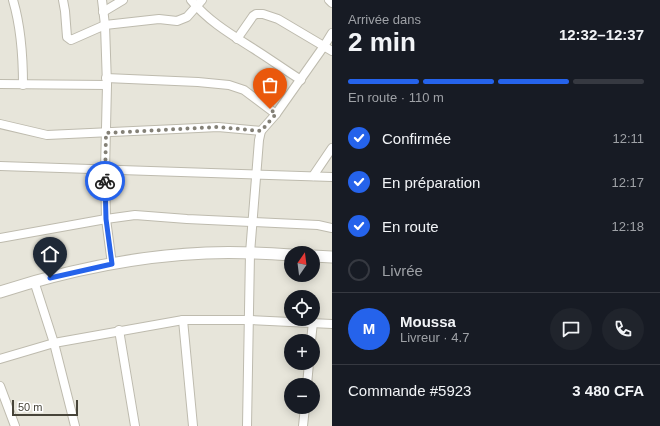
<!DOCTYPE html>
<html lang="fr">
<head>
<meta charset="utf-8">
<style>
  :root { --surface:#171b24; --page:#20242c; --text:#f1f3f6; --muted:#9ea1a6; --line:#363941; --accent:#2563eb }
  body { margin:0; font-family:Helvetica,sans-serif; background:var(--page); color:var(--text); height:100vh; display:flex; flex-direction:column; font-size:15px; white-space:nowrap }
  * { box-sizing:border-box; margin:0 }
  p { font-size:13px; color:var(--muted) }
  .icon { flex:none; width:22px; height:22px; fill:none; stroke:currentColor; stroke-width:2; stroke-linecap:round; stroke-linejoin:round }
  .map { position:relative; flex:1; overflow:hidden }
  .panel { display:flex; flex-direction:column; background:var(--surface); width:328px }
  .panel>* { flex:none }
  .needle { width:26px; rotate:14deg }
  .tools { position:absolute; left:284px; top:246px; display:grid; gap:8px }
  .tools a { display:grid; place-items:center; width:36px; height:36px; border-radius:50%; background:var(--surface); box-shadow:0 2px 10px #0003; font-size:20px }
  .scale { position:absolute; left:12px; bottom:10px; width:66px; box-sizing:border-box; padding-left:4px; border:2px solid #474439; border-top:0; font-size:11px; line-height:14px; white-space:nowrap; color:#474439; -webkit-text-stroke:3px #fff; paint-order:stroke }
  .pin { position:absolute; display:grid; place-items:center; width:34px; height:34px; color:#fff; margin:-41px -17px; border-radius:50% 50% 50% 0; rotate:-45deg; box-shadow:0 0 4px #0007 }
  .pin .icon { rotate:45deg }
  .courier { position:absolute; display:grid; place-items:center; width:40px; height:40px; margin:-20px; border:3px solid #2563eb; border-radius:50%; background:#fff; color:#222; box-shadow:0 1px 5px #0007 }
  .head em { font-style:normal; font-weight:700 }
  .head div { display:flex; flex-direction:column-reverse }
  .head { display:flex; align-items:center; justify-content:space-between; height:68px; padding:0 16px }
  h1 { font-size:26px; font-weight:700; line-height:30px }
  .bar { display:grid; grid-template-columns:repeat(4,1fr); gap:6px 4px; align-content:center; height:48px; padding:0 16px }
  .bar i { height:5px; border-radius:3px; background:var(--line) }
  .bar .on { background:var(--accent) }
  .bar p { grid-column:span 4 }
  .line { display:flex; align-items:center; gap:10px; padding:0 16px; border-top:1px solid var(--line) }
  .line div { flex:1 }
  .round { display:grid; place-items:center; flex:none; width:42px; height:42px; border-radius:21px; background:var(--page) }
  ol { padding:0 16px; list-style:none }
  li { display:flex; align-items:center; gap:12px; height:44px }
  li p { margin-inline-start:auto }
  li .icon { padding:4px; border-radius:50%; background:var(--accent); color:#fff; stroke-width:4 }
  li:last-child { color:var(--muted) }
  li i { width:22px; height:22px; border:2px solid var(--line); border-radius:50% }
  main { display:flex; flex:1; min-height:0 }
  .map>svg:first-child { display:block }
</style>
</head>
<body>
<main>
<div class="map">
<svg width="332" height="426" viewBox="0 0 332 426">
  <rect width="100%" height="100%" fill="#f4f2eb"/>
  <path fill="#e7e5da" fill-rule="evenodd" d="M0,0H332V426H0ZM291,253H313V275H291ZM291,297H313V319H291ZM291,341H313V363H291ZM291,385H313V407H291Z"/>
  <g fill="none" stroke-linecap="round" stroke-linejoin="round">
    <defs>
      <g id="minor">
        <path d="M13,0C21,27 23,57 23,85"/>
        <path d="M63,0L65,11L67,37L71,40L105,25L159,19L177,21L187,17L202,0"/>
        <path d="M102,0L105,25L107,85L105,171L106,219L112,264"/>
        <path d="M191,0C208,21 232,35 254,49C270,59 285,70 301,80"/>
        <path d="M329,0L332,3"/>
        <path d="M103,12L123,0"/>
        <path d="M237,39L253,16L256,14H263L278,19L332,51"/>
        <path d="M106,78L198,82L229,85L244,90L276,114"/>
        <path d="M0,84L107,85"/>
        <path d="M0,124L47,135L198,128L218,127L261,131"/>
        <path d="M0,166L332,177"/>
        <path d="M313,176L332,148"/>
        <path d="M0,238L106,219L135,215L187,219L318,225L332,228"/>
        <path d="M34,281L54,343L75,426"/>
        <path d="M183,320L193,426"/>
        <path d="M119,330L135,426"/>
        <path d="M311,341L313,322"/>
        <path d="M0,359L54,343L183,320H250L332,324"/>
        <path d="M307,385L309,363"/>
        <path d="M0,386L15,426"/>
        <path d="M247,426L250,253L259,140L261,131L276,114L324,46L332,33"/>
        <path d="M303,426L305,407"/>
      </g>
      <g id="tertiary">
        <path d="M313,256L332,257"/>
        <path d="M0,292C65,271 137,256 206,253C234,252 263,253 291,255"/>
      </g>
    </defs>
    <use href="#minor" stroke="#bebbae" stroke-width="10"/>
    <use href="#tertiary" stroke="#bebbae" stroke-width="13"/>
    <use href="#minor" stroke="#fff" stroke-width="8"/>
    <use href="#tertiary" stroke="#fff" stroke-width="11"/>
  </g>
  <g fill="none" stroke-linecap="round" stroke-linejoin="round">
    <path stroke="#848177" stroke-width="4" stroke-dasharray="0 7.2" d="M105,181L106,133L198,128L218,127L261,131L276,114L270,109"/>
    <path stroke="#2563eb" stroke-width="5" d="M50,278L112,264L106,219L105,181"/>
  </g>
</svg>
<div class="tools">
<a><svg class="needle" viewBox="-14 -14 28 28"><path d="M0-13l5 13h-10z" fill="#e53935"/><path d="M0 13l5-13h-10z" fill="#9ea1a6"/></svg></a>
<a><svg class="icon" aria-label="locate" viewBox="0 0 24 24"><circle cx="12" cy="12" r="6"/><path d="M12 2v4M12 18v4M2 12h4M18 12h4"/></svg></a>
<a>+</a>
<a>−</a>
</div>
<div class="scale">50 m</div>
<div class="pin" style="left:270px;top:109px;background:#ea580c"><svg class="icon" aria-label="bag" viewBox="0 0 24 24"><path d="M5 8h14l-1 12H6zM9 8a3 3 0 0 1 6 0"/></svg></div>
<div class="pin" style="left:50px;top:278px;background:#1f2937"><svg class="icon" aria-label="home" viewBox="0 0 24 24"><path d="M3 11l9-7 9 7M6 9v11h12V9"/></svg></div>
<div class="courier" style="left:105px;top:181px"><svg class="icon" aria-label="bike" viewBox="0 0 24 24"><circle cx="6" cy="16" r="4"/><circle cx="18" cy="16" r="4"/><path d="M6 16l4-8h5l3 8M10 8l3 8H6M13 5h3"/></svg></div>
</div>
<section class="panel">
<div class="head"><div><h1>2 min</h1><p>Arrivée dans</p></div><em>12:32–12:37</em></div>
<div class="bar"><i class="on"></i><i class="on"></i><i class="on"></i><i></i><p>En route · 110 m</p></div>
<ol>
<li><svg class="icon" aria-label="check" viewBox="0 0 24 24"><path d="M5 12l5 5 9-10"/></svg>Confirmée<p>12:11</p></li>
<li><svg class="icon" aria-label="check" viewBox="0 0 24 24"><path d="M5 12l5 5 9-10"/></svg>En préparation<p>12:17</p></li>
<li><svg class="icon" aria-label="check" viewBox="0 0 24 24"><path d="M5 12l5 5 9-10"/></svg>En route<p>12:18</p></li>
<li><i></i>Livrée</li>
</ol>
<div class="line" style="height:72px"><b class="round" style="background:var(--accent);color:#fff">M</b><div><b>Moussa</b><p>Livreur · 4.7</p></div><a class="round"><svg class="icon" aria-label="chat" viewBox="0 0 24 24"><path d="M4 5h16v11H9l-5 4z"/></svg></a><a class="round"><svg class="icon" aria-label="phone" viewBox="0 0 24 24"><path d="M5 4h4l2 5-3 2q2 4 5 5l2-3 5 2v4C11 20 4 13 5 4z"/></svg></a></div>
<div class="line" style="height:52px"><div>Commande #5923</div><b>3 480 CFA</b></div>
</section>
</main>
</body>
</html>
